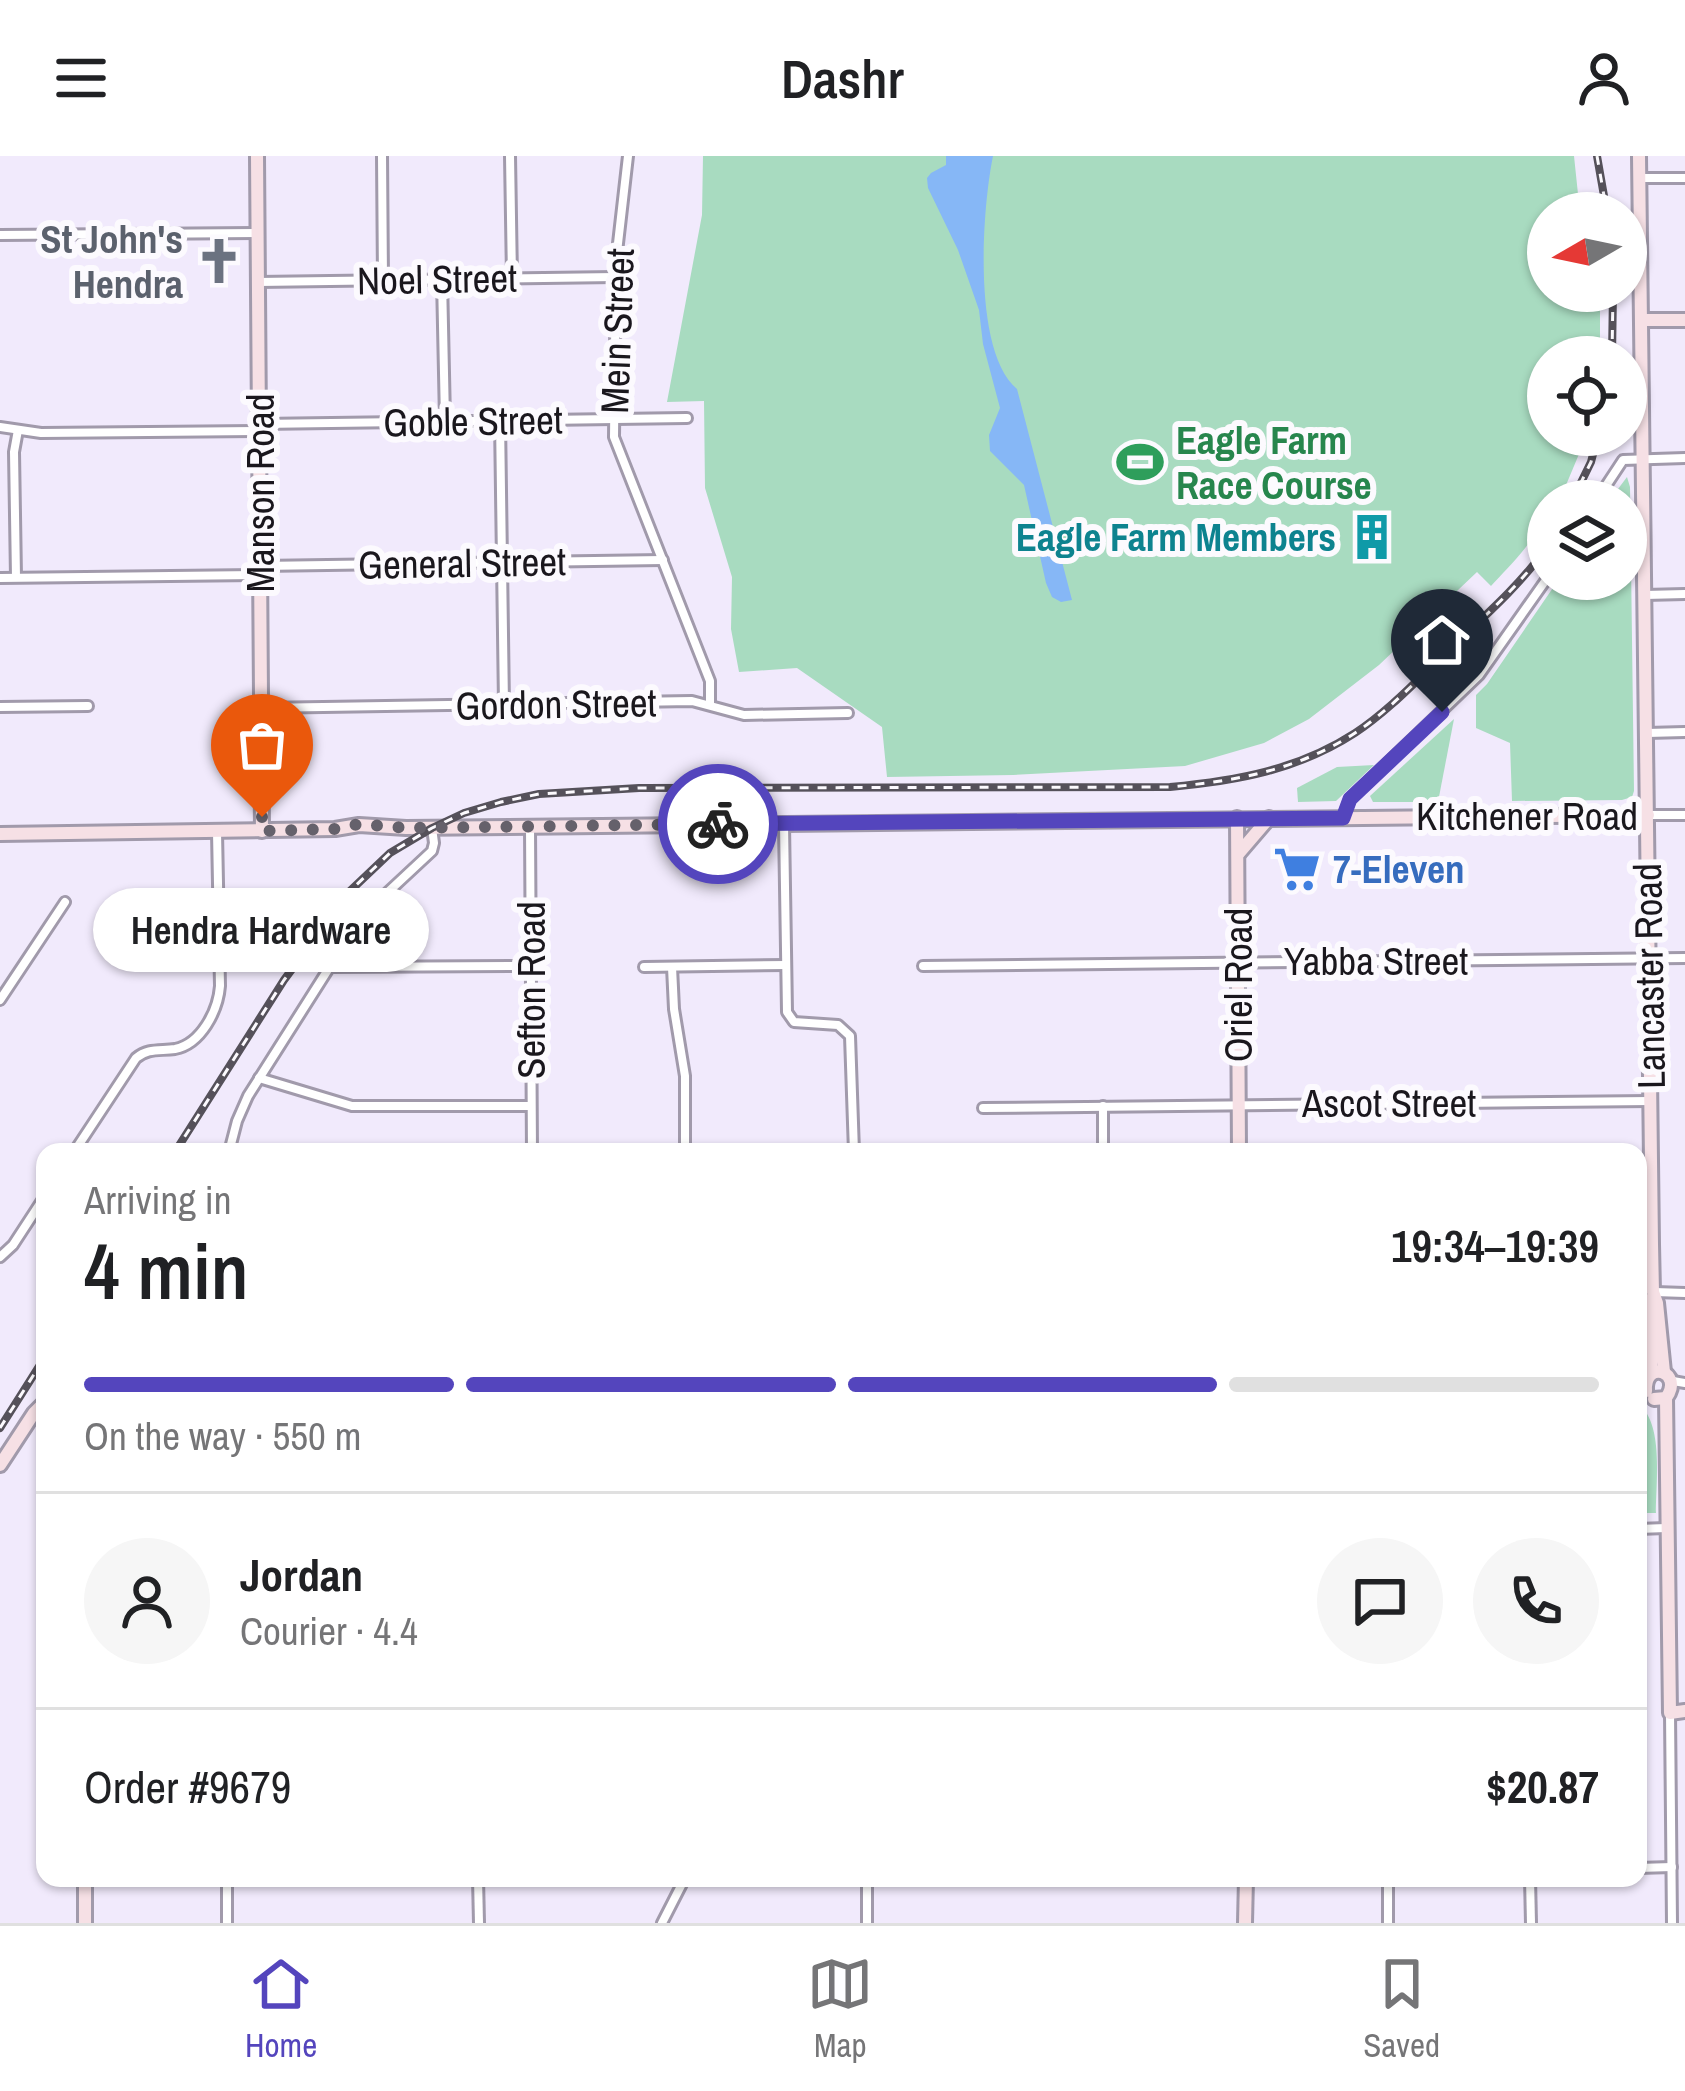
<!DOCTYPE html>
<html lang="en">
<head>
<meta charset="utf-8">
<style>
  :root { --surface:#fff; --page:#f6f6f6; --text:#202124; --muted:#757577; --line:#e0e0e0; --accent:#5445bd }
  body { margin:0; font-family:"Archivo Narrow",sans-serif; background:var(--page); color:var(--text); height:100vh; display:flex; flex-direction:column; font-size:45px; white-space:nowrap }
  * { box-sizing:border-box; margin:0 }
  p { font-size:39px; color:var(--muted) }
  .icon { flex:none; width:66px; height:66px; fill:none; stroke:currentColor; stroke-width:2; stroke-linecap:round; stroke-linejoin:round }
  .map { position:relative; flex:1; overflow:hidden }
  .details { position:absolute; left:36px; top:987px; width:1611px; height:744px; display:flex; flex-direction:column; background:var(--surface); border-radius:24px; box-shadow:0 3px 9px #0004 }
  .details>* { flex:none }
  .needle { width:78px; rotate:261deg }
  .buttons { position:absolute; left:1527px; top:36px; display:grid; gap:24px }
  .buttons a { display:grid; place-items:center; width:120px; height:120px; border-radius:50%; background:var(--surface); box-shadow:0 3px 9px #0004; font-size:60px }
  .pin { position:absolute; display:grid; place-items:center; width:102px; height:102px; color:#fff; margin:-123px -51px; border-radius:50% 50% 50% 0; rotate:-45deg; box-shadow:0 0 12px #0007 }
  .pin .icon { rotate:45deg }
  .courier { position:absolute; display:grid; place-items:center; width:120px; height:120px; margin:-60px; border:9px solid #5445bd; border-radius:50%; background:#fff; color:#222; box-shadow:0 3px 15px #0007 }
  .bubble { position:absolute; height:84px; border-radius:42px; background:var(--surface); box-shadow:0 3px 9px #0004; font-size:39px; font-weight:600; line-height:84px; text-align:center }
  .summary em { font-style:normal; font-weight:600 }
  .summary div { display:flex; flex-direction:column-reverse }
  .summary { display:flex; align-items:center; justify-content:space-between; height:204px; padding:0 48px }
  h1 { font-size:78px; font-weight:600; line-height:90px }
  .bar { display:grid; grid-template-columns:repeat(4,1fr); gap:18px 12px; align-content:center; height:144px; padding:0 48px }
  .bar i { height:15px; border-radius:9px; background:var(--line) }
  .bar .selected { background:var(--accent) }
  .bar p { grid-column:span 4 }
  .line { display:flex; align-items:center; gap:30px; padding:0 48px; border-top:3px solid var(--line) }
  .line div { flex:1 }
  .round { display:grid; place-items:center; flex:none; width:126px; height:126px; border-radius:63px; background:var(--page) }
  header { display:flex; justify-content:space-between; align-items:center; height:156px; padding:0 48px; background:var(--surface); font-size:54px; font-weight:600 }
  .tabs { display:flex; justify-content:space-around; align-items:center; height:168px; border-top:3px solid var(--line); background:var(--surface); font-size:33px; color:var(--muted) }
  .tabs a { display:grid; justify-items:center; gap:6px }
  .tabs .selected { color:var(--accent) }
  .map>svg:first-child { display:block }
</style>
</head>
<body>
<header><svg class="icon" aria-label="menu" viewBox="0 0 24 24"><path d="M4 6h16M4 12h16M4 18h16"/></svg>Dashr<svg class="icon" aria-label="person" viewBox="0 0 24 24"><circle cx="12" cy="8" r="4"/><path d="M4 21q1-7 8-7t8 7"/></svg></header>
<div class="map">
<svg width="1685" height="1767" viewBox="0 0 1685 1767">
  <rect width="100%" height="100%" fill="#f1eafc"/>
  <g fill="#a8dbc0">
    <path d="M703,0H1574L1580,57H1548V135H1586L1592,146L1600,147V201H1548V279H1587L1561,341L1558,345H1548C1548,373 1510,409 1491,430L1477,416L1379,509L1309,563L1264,587L1185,610L1013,619L887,621L882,571L797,512L739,516L731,473L732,421L705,332L704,245L667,246L702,59Z"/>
    <path d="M1627,321L1630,331L1634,635L1632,641L1622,644L1512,645L1510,587L1476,572V539L1487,528L1559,423H1626V345H1609Z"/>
    <path d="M1454,563L1438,646H1373L1370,640Z"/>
    <path d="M1374,609L1336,645L1298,646L1297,632L1337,611Z"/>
    <path d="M1638,1248C1664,1266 1656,1327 1656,1357H1638Z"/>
  </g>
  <path fill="#86b7f6" d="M946,0H993C982,54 972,195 1017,233L1072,444L1061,446L1052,441L1046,427L1024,329L990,295L989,279L1000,252L983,188L979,154L958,94L928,32L927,22L931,17L946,9Z"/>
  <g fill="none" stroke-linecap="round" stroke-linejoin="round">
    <defs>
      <g id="street">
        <path d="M382,0L383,124"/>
        <path d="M510,0L512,122"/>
        <path d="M628,0L616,105L614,281L710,525V548"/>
        <path d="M1639,22H1685"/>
        <path d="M0,79L256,77"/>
        <path d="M442,123L445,264"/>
        <path d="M258,126L616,121"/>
        <path d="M500,264L504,549"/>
        <path d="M260,268L687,262"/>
        <path d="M0,271L41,277L260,275"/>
        <path d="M1596,345L1623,304L1685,302"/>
        <path d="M261,410L663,404"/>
        <path d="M16,421L14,296L18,274"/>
        <path d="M0,422L259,419"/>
        <path d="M1645,439L1685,438"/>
        <path d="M0,551L88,550"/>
        <path d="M261,552L692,545L744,559L848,557"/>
        <path d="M1647,577L1685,576"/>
        <path d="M1649,659H1685"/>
        <path d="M1343,662L1350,643L1479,519L1548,421"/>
        <path d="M784,669L787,856L794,866L838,869L850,880L854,996"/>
        <path d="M530,671L532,996"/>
        <path d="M923,810L1685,802"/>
        <path d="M331,811L530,810"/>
        <path d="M644,811L786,809"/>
        <path d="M672,811L674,853L685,920V996"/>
        <path d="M0,844L65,746"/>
        <path d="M259,922L352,950H531"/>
        <path d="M1103,950V996"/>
        <path d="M983,952L1651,945"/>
        <path d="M74,996L136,902C148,892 159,895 175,893C201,888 218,855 220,830L217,676"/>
        <path d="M229,996L237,965L248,940L355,771L373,750L432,695L434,687L432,672"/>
        <path d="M0,1101L13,1089L45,1040"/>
        <path d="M1655,1136L1685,1137"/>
        <path d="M1673,1225L1685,1227"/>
        <path d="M1638,1373L1666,1372"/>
        <path d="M1670,1557L1672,1767"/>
        <path d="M1638,1712L1672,1711"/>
        <path d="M478,1722L479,1767"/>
        <path d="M867,1722V1767"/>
        <path d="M1388,1722V1767"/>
        <path d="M1530,1722L1531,1767"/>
        <path d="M227,1767V1722"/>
        <path d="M662,1767L685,1722"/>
      </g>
      <g id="secondary">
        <path d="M257,0L262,675"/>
        <path d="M1639,0L1652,1088L1653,1136L1657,1147L1664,1216"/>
        <path d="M1642,164H1685"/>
        <path d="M1237,662L1239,996"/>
        <path d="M0,678L335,673L359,669L406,672L1648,659"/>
        <path d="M1239,697L1269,662"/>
        <path d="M1651,1143V1218"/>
        <path d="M1646,1235C1644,1202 1685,1216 1666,1242L1654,1243"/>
        <path d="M1666,1242L1670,1557L1685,1555"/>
        <path d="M0,1309L34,1257L45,1246"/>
        <path d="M85,1767V1722"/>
        <path d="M1245,1767L1246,1722"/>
      </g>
    </defs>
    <use href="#street" stroke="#a19aab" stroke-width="14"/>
    <use href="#secondary" stroke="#a19aab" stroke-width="18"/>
    <use href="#street" stroke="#fff" stroke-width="8"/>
    <use href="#secondary" stroke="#f6e0e5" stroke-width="12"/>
    <defs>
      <g id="rail">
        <path d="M1597,0L1607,57"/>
        <path d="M1612,201L1613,135"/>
        <path d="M1572,345L1591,306L1598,279"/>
        <path d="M175,996L284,824L350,735L390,697L432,672L464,657L501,646L539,638L639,632L1170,631C1236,625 1298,614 1355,577C1390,554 1421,520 1452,491C1486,459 1521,428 1548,390"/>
        <path d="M0,1272L45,1201"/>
      </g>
    </defs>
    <use href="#rail" stroke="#55515a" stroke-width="8"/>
    <use href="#rail" stroke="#fcfafe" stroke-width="3" stroke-dasharray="9" stroke-linecap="butt"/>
  </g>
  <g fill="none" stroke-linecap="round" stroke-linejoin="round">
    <path stroke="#65616b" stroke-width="12" stroke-dasharray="0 21.6" d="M262,661V675L335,673L359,668L406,672L718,668"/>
    <path stroke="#5445bd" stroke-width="15" d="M718,668L1343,662L1350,643L1442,556"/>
  </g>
  <defs>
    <symbol id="church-bare" viewBox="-9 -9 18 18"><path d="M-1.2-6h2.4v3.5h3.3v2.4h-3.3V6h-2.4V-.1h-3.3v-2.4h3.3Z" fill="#6b7280" stroke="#fcfafe" stroke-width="2.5" paint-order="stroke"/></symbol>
    <symbol id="stadium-bare" viewBox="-9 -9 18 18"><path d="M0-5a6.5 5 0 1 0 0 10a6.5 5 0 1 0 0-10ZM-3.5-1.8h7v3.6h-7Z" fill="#2e9e5b" stroke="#fcfafe" stroke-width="2.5" paint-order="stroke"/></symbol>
    <symbol id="building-bare" viewBox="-9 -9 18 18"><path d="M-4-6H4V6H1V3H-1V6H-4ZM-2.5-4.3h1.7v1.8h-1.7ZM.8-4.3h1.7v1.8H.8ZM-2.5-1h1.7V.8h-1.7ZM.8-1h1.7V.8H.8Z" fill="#0f9aa8" stroke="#fcfafe" stroke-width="2.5" paint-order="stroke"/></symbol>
    <symbol id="supermarket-bare" viewBox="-9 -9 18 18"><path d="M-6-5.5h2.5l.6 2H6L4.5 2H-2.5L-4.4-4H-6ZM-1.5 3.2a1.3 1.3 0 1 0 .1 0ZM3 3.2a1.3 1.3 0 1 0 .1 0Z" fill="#3f7fe0" stroke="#fcfafe" stroke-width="2.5" paint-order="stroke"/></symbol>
  </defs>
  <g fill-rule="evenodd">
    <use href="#church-bare" x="186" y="72" width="66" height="66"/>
    <use href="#stadium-bare" x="1107" y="273" width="66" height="66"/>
    <use href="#building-bare" x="1339" y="348" width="66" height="66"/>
    <use href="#supermarket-bare" x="1264" y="680" width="66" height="66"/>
  </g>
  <g text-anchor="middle" stroke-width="12" stroke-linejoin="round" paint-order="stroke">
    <g font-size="39" font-weight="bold" fill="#5b616d" stroke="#fcfafe" text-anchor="end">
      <text x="183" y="97">St John's<tspan x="183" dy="45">Hendra</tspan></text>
    </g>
    <g font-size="39" fill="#1a171d" stroke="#fcfafe">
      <text transform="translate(437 123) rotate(-1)" y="14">Noel Street</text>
      <text transform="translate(617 175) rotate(-88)" y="14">Mein Street</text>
      <text transform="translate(473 265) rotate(-1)" y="14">Goble Street</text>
      <text transform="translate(260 337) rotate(-90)" y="14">Manson Road</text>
      <text transform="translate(462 407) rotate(-1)" y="14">General Street</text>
      <text transform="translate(556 548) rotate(-1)" y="14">Gordon Street</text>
      <text x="1527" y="674">Kitchener Road</text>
      <text x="1376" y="819">Yabba Street</text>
      <text transform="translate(1649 820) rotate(-91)" y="14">Lancaster Road</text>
      <text transform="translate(1238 829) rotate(-90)" y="14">Oriel Road</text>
      <text transform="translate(531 834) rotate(-90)" y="14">Sefton Road</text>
      <text x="1389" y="961">Ascot Street</text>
    </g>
    <g font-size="39" font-weight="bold" fill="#27864d" stroke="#fcfafe" text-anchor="start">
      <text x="1176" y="298">Eagle Farm<tspan x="1176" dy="45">Race Course</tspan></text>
    </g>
    <g font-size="39" font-weight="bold" fill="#0d838f" stroke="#fcfafe" text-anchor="end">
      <text x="1336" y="395">Eagle Farm Members</text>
    </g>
    <g font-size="39" font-weight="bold" fill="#366cbe" stroke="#fcfafe" text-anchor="start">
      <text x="1333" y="727">7-Eleven</text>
    </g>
  </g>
</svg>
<div class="buttons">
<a><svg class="needle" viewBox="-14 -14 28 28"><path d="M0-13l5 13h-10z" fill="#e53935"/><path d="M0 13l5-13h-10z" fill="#757577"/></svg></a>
<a><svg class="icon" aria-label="locate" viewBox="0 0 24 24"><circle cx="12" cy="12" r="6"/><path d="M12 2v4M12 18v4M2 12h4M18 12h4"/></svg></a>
<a><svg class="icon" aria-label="layers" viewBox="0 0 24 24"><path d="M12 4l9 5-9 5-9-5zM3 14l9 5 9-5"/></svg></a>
</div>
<div class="pin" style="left:262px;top:661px;background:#ea580c"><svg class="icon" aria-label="bag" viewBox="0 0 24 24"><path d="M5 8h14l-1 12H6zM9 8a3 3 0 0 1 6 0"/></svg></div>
<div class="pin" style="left:1442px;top:556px;background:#1f2937"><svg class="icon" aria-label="home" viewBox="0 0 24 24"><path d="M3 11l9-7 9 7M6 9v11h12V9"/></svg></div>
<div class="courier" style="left:718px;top:668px"><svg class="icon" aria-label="bike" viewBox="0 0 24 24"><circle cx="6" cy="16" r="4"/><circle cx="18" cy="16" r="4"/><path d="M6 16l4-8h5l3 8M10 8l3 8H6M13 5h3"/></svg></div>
<div class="bubble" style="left:93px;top:732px;width:336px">Hendra Hardware</div>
<section class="details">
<div class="summary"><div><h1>4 min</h1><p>Arriving in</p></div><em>19:34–19:39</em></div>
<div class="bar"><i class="selected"></i><i class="selected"></i><i class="selected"></i><i></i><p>On the way · 550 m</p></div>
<div class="line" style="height:216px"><a class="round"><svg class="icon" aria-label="person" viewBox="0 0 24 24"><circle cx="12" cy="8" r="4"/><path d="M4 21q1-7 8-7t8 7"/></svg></a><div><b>Jordan</b><p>Courier · 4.4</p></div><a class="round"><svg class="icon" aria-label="chat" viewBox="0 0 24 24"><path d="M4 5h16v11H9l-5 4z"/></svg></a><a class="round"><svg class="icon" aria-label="phone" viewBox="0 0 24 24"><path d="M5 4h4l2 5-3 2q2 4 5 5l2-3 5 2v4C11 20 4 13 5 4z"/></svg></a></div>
<div class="line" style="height:156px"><div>Order #9679</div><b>$20.87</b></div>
</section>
</div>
<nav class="tabs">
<a class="selected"><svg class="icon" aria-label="home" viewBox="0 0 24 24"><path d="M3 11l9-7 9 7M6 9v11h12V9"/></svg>Home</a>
<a><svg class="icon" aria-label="map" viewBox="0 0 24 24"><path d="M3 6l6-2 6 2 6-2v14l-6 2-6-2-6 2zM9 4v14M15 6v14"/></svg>Map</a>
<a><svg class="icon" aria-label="saved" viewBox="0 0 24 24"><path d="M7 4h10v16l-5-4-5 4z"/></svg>Saved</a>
</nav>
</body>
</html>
